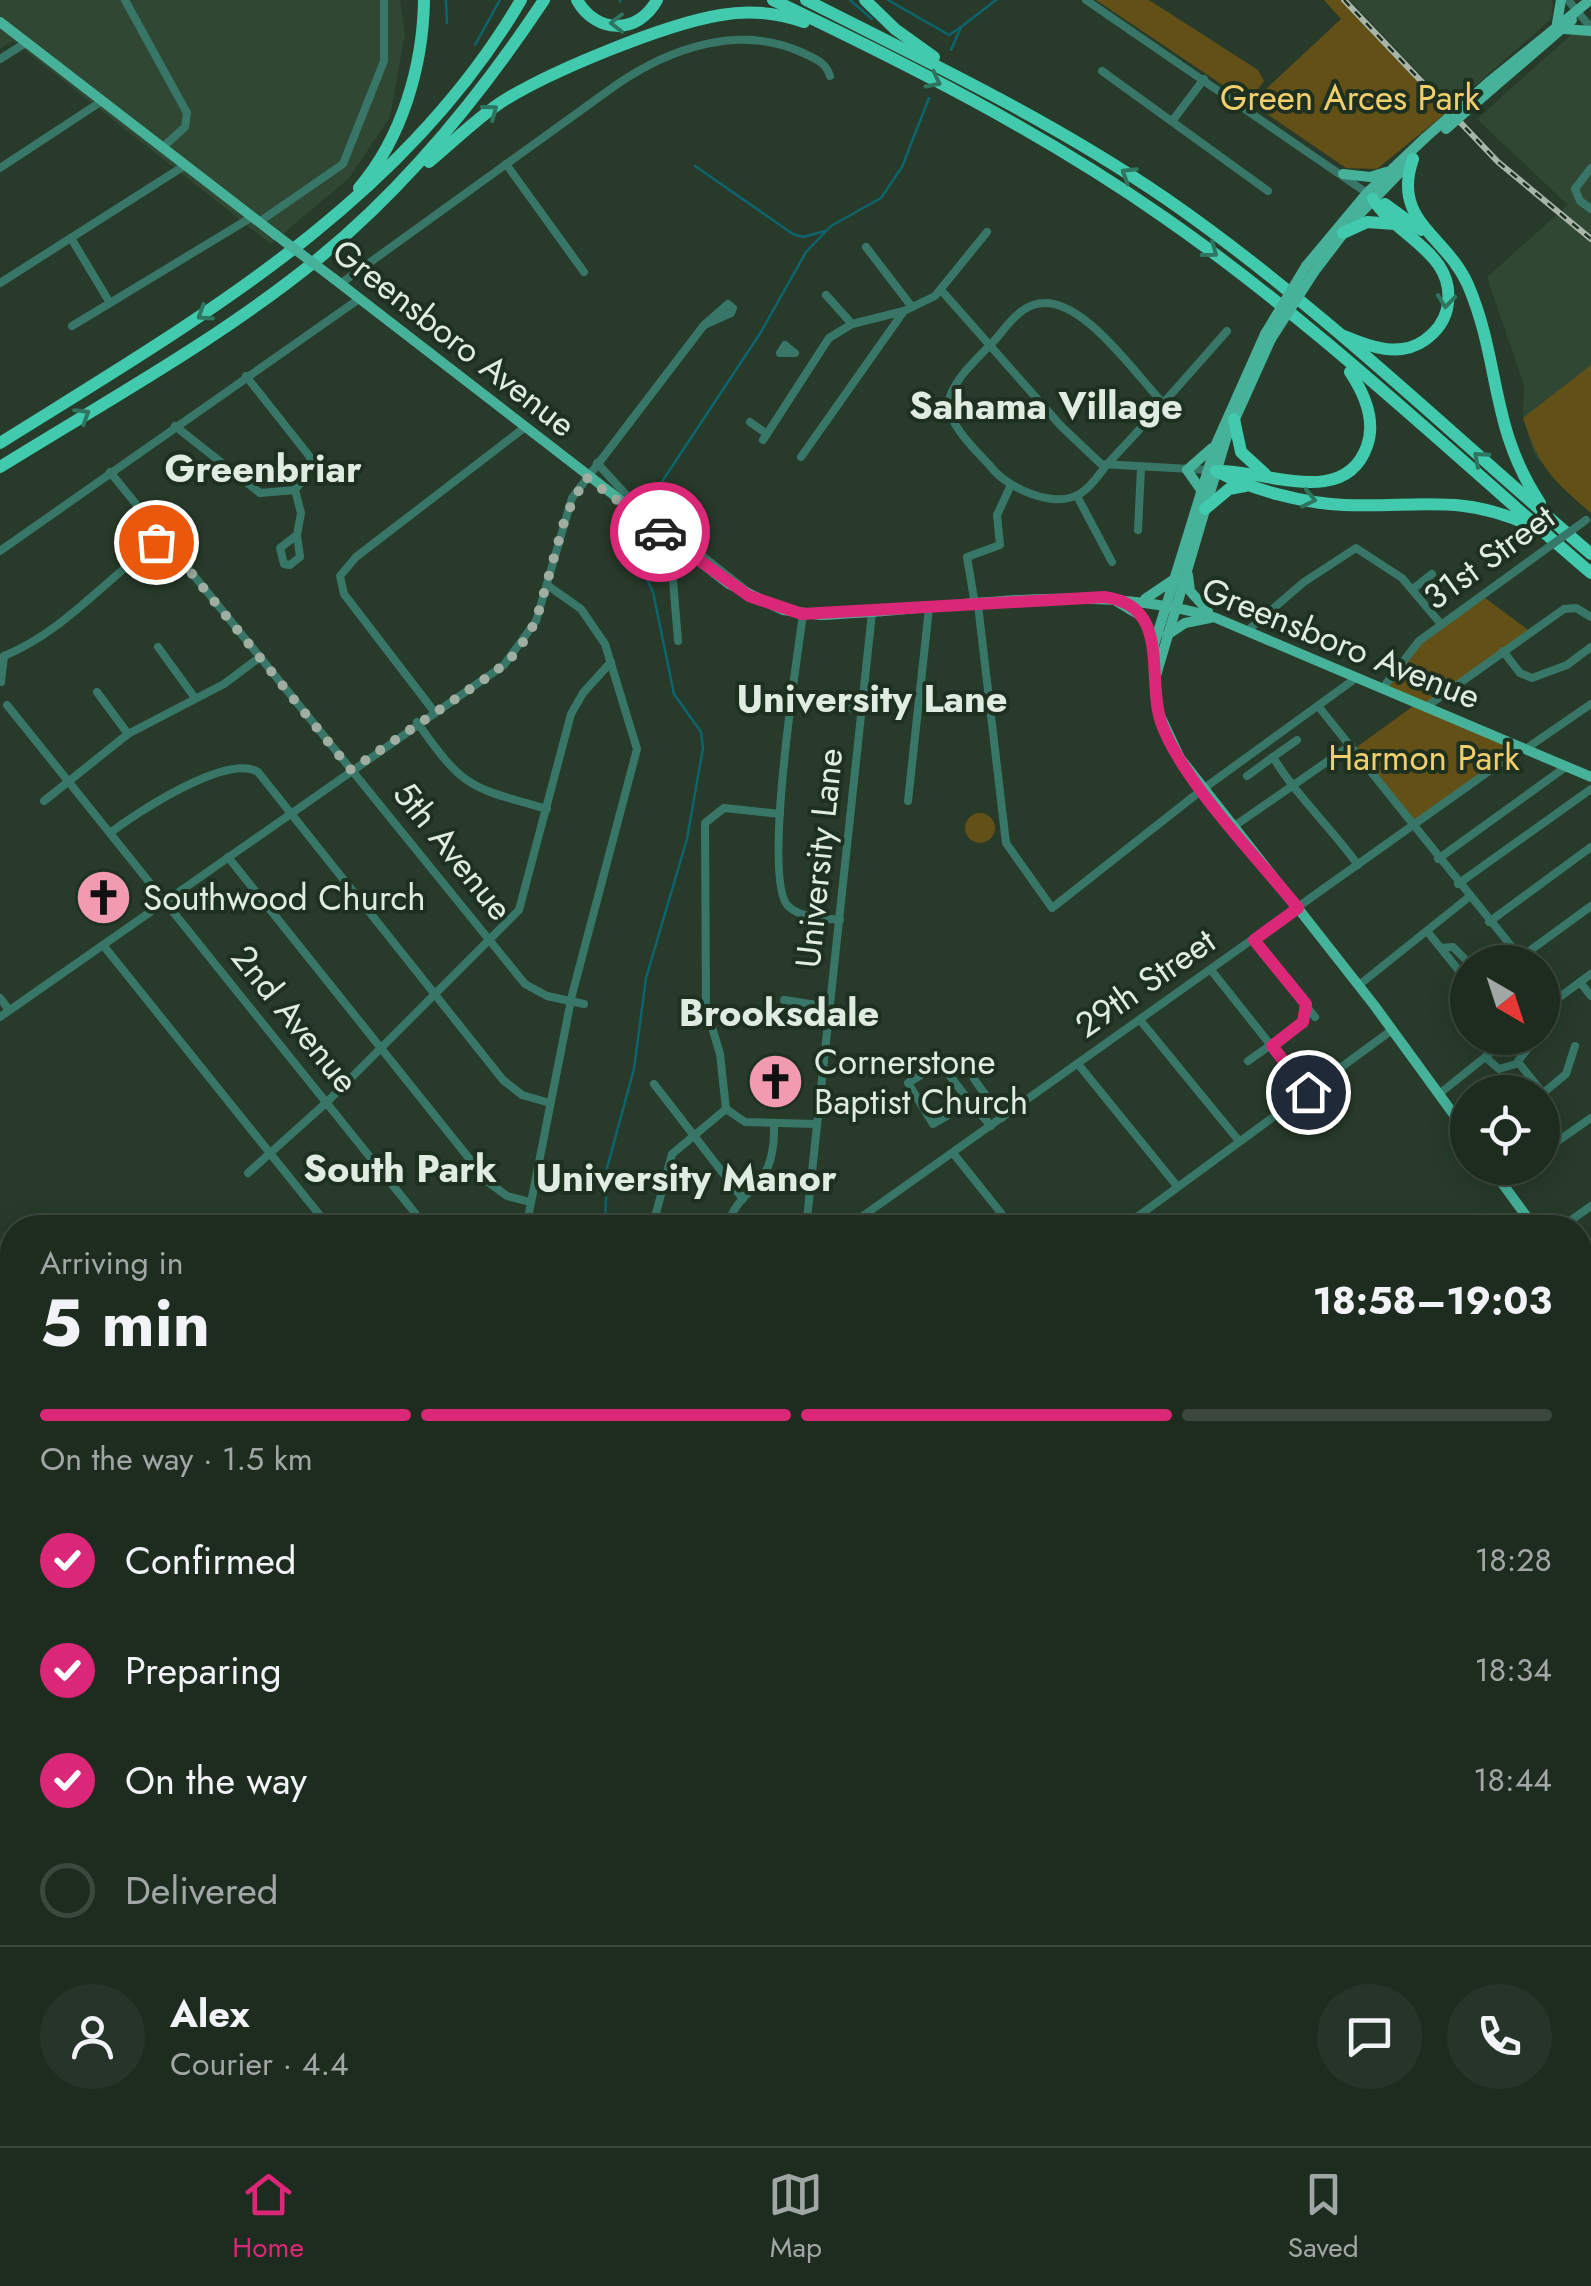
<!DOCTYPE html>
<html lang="en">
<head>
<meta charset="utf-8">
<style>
  :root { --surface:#1e2c20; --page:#263429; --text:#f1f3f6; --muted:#a1a7a5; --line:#3c483e; --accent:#db2777 }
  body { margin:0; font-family:Jost,sans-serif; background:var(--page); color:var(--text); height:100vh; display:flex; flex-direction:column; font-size:38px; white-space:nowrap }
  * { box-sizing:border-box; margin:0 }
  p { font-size:32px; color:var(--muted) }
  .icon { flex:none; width:55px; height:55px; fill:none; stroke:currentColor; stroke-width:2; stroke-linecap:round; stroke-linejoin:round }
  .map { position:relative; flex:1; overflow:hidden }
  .sheet { position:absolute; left:0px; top:1215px; width:1592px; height:932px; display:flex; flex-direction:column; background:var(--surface); border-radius:40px 40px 0 0; box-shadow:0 5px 25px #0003,0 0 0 2px var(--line) }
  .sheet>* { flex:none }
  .needle { width:65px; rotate:141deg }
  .fabs { position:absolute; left:1450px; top:945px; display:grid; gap:20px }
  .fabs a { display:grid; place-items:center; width:110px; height:110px; border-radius:50%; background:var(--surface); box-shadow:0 5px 25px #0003,0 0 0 2px var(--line); font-size:50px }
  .pin { position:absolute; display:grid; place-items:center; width:85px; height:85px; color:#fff; margin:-42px; border:5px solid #fff; border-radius:50%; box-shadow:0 2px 10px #0007 }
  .courier { position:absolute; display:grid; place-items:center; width:100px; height:100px; margin:-50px; border:8px solid #db2777; border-radius:50%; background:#fff; color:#222; box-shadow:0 2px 12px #0007 }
  .head em { font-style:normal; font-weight:700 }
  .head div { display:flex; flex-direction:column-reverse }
  .head { display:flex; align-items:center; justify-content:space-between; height:170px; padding:0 40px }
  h1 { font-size:65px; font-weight:700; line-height:75px }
  .bar { display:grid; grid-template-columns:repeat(4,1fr); gap:15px 10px; align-content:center; height:120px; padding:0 40px }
  .bar i { height:12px; border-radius:8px; background:var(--line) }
  .bar .selected { background:var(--accent) }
  .bar p { grid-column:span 4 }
  .line { display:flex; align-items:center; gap:25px; padding:0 40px; border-top:2px solid var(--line) }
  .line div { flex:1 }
  .round { display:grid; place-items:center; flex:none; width:105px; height:105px; border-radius:52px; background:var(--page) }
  ol { padding:0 40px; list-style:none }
  li { display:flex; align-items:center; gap:30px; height:110px }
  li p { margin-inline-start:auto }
  li .icon { padding:10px; border-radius:50%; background:var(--accent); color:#fff; stroke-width:4 }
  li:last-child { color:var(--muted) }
  li i { width:55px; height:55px; border:5px solid var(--line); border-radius:50% }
  .tab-bar { display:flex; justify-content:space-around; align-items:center; height:140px; border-top:2px solid var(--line); background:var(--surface); font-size:28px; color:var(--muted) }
  .tab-bar a { display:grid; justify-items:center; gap:5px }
  .tab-bar .selected { color:var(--accent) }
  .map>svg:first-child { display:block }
</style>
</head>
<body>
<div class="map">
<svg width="1591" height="2146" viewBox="0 0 1591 2146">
  <rect width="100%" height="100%" fill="#283b2a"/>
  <g fill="#2f4733">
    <path d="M0,0H400L405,34L390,117L349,178L271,244L13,41L0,49Z"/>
    <path d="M1350,0H1551L1553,3L1551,19L1451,107Z"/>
    <path d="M1591,17V512L1535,456L1523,418L1524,385L1487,277L1568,205L1477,119Z"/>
    <path d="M12,1930V2135H147L125,2146H0V1940Z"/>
    <path d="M1591,1964V2084L1580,2069V1972Z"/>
  </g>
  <g fill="#635017">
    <path d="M1096,0H1149L1258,70L1264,81L1252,97L1242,98Z"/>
    <path d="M1324,0H1341L1447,112L1377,169L1346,168L1251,103L1341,19Z"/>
    <path d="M1591,365V513C1551,479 1539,467 1523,418Z"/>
    <path d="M1481,595L1531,632L1427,707L1523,747L1413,826L1354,749L1416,704L1382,689L1402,658Z"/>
    <circle cx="980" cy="828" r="15"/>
    <path d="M1580,2069L1591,2084V2146H1531L1522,2135H1580Z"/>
  </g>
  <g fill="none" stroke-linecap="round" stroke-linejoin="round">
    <g stroke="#0d646c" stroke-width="2.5">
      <path d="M446,0L447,23"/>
      <path d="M620,0V2"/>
      <path d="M850,0L872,19"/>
      <path d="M888,0L949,35L961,27"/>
      <path d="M475,45L500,0"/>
      <path d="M951,50L961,27L996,0"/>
      <path d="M695,166L793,234L803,237L825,231"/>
      <path d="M646,506L761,332L806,252L831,226L881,198L902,167L929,98"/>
      <path d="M605,1228L607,1168L634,1069L646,978L687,839L703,748L701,732L674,694L653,592L633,550L634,523"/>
      <path d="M0,1427L12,1434"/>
      <path d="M0,1893L12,1877"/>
      <path d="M786,2135L795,2146"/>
      <path d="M458,2146L461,2135"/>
    </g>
    <g stroke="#387768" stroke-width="8">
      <path d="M125,0L187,113L185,127L162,148"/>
      <path d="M1086,0L1367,193"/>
      <path d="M1568,0L1591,28"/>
      <path d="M0,59L27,42"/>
      <path d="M1102,71L1268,191"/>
      <path d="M1173,120L1204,79"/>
      <path d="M506,164L584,272"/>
      <path d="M0,168L102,101"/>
      <path d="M1591,168L1575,189L1580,201L1591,209"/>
      <path d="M259,222L343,164L384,61V0"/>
      <path d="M71,238L110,303"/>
      <path d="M866,247L912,307"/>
      <path d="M0,283L184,166"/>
      <path d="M340,284L616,85C670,48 739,24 801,52C814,58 826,62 830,76"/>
      <path d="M941,290L1061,426L1101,464L1208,470"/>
      <path d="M826,295L852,324"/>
      <path d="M728,304L733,308L731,313L704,325Z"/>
      <path d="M72,326L252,217"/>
      <path d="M785,345L795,353H780Z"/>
      <path d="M246,376L310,457L311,469L295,490L301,513L297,535"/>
      <path d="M1163,403C1134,373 1078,289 1033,305C1016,311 1005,329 993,342C977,359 952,380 948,404C951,428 975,449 991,467C1007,488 1055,510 1081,493C1093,486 1102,469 1112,459C1152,417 1189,374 1227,331"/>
      <path d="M750,422L767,434"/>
      <path d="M175,426L260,493L295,490"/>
      <path d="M763,440L829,338L852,324L904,311L935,296L987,232"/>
      <path d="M801,457L904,311"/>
      <path d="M597,463L629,498L748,592"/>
      <path d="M110,472L525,984L547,996L584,1004"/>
      <path d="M1077,496L1112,562"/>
      <path d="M1138,530L1141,468"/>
      <path d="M297,535L300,557L290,565L284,564L280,548Z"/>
      <path d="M0,551L359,299"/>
      <path d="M1413,589L1432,574"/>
      <path d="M975,605L967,557L1000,545L997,515L1010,487"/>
      <path d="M978,605L1006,843L1052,908L1203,789L1356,678"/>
      <path d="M803,614C797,660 762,879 788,906C800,918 824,918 840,920"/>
      <path d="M1247,631L1304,582L1356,548L1402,578L1441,624"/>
      <path d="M678,641L672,568L679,546"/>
      <path d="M158,647L195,698"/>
      <path d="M1503,651L1520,673L1532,678L1567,665L1591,647"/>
      <path d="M4,656C67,630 109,575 163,538"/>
      <path d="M1,682L4,656"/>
      <path d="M1382,689L1419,641L1528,562"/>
      <path d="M97,692L128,734"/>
      <path d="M793,700L863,710"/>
      <path d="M7,705L427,1228"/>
      <path d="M1318,706L1524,962"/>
      <path d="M1426,707L1564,609L1576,608L1591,617"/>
      <path d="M433,710L344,594L340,576L356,557L524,428"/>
      <path d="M417,722C465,791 471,787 547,809"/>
      <path d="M1297,740L1273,757C1297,797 1331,827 1358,865"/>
      <path d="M1527,748L1591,704"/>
      <path d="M1247,776L1273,757"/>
      <path d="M44,801L128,734L224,684L260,657"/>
      <path d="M908,801L929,608"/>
      <path d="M1233,827L1351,745"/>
      <path d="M110,833C136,813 227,753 258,772L503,1080L522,1095L550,1103"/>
      <path d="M228,857L488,1182L507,1196L530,1202"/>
      <path d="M1438,859L1567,766"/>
      <path d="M1458,884L1591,789"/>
      <path d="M1489,922L1591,847"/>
      <path d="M1427,931L1468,982"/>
      <path d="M1254,940L1315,1017"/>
      <path d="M103,945L330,1228"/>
      <path d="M1441,948L1453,947L1468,962"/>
      <path d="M1520,958L1591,906"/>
      <path d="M1211,970L1308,1092"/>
      <path d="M1580,982L1591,996"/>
      <path d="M1359,985L1469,897"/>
      <path d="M1542,985L1555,1000"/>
      <path d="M0,998L9,1010"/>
      <path d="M784,1000L830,1007"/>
      <path d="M1542,1010L1591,974"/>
      <path d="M0,1017L504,665L536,621L572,498L704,325"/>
      <path d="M1140,1020L1239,1141"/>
      <path d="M1485,1057L1499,1069L1516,1064L1528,1048L1527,1038"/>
      <path d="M1248,1061L1303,1022L1307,1009"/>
      <path d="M1518,1062L1542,1092"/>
      <path d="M940,1063L970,1102L933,1124L908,1083Z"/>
      <path d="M1078,1064L1177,1186"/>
      <path d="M974,1079L1002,1118"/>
      <path d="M654,1084L743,1199"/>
      <path d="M1439,1094L1509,1038"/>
      <path d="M1542,1094L1566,1074L1575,1046"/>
      <path d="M970,1102L991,1126"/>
      <path d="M726,1109L720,1054L706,1007L705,823L724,808L780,814"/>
      <path d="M726,1109L745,1122L816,1124"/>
      <path d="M1542,1152L1591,1118"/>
      <path d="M953,1153L1013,1228"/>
      <path d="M248,1173L327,1102L519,910L571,714L583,693L611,662"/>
      <path d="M1502,1182L1521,1168"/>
      <path d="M526,1228L572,995L637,749L605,644L581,609L547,585"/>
      <path d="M652,1228L672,1154L726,1109"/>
      <path d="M726,1228C742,1180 776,1193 774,1123"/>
      <path d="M806,1228L872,613"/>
      <path d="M846,1228L1523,747"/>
      <path d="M1122,1228L1392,1030"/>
      <path d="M1560,1228L1591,1206"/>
      <path d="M0,1337L12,1354"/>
      <path d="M0,1489L12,1492"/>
      <path d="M0,1575L12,1574"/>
      <path d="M0,1656L12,1666"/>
      <path d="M1580,1673L1591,1689"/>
      <path d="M1580,1847L1591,1839"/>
      <path d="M1580,1851L1591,1866"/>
      <path d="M0,1937L12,1934"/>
      <path d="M1580,1966L1591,1958"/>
      <path d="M0,2040L12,2029"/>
      <path d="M0,2075L12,2091"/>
      <path d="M182,2135L190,2146"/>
      <path d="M336,2135L345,2146"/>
      <path d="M726,2135L734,2146"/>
      <path d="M999,2135L1008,2146"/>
      <path d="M1177,2135L1184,2146"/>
      <path d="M1282,2135L1289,2146"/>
      <path d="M1384,2135L1391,2146"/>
      <path d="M644,2146L663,2135"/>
      <path d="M869,2146L887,2135"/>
      <path d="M1090,2146L1108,2135"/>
      <path d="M1293,2146L1310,2135"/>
      <path d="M1495,2146L1512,2135"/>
    </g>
    <g stroke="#46b29a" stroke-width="10">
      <path d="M0,22L276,235"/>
      <path d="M1557,23L1561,0"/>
      <path d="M1564,29L1591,31"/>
      <path d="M1489,82L1590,0"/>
      <path d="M1493,88L1572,20"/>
      <path d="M1343,174L1370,177L1386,172"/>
      <path d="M1306,266L1367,193L1425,138"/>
      <path d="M1314,272L1353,221L1412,160"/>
      <path d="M333,278L729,584L783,610L820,615C951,610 1088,579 1216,618L1591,777"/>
      <path d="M1265,334L1216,444L1154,645L1157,709L1180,758L1374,1005L1468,1134"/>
      <path d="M1201,490L1187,470L1212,448"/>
      <path d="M1188,575L1190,591L1208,611"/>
      <path d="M1145,599L1176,578"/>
      <path d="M1116,601L1141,616L1154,641"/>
      <path d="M1167,635L1185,623L1210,618"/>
      <path d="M1155,679L1226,439L1271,339"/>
      <path d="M1491,1168L1535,1228"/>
      <path d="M1580,1290L1591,1306"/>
      <path d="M1580,1543L1591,1536"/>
      <path d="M1516,2135L1525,2146"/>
      <path d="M141,2146L163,2135"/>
    </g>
    <g stroke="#41caae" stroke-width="12">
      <path d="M577,0C596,34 638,35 657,0"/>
      <path d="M773,0C908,64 1042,132 1165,218C1316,323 1451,453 1591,573"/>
      <path d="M806,0C928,62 1051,120 1165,198C1317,303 1451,434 1591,554"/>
      <path d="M865,0L895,29L934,57"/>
      <path d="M1413,159C1391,221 1446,235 1468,285C1501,362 1489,426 1540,503"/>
      <path d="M429,162C453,142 475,120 500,103C548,72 665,24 721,15C748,10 778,13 804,22"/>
      <path d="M359,188C402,138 423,66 424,0"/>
      <path d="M1385,204L1421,230"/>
      <path d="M1343,233L1367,222L1395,224"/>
      <path d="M1344,336C1370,347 1400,358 1425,340C1436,332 1444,322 1447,309C1459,254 1396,237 1373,199"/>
      <path d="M1234,419L1241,452L1265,474"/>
      <path d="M0,443C195,321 402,204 521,0"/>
      <path d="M0,467C108,400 221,338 319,258C408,185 481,95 544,0"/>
      <path d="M1216,471C1252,490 1303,503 1344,505C1415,508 1461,493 1529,525"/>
      <path d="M1218,471C1265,470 1345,509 1367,446C1376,421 1364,393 1350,372"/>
      <path d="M1205,509L1229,489L1245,486"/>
    </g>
    <defs>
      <path id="rail" d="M1344,0L1498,162L1591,239"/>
    </defs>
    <use href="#rail" stroke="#a8b6aa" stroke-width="6"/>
    <use href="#rail" stroke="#1e3120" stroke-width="2.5" stroke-dasharray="8" stroke-linecap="butt"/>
    <path stroke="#387768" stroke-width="8" d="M1528,562L1586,520"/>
    <g stroke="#46b29a" stroke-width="10">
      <path d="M1446,129L1493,88"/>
      <path d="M1425,138L1489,82"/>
      <path d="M276,235L333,278"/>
      <path d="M1265,334L1306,266"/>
      <path d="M1271,339L1314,272"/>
    </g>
  </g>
  <defs><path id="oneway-chevron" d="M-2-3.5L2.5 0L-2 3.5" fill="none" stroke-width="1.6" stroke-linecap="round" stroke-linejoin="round" transform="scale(2.5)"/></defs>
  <g stroke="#2e7660">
    <use href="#oneway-chevron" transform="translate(617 23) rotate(180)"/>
    <use href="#oneway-chevron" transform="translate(934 81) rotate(27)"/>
    <use href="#oneway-chevron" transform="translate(491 111) rotate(-37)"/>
    <use href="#oneway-chevron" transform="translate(1128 174) rotate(-148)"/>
    <use href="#oneway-chevron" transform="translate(1211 251) rotate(37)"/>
    <use href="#oneway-chevron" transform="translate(1446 301) rotate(96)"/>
    <use href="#oneway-chevron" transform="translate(204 314) rotate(147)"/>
    <use href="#oneway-chevron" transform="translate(83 415) rotate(-32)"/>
    <use href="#oneway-chevron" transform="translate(1480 458) rotate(-139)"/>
    <use href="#oneway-chevron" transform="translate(1309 499) rotate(12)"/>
  </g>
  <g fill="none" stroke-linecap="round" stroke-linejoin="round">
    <path stroke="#a0aea1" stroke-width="10" stroke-dasharray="0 18" d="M156,542L163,538L351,770L495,672L517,652L536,621L566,515L586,477L660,532"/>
    <path stroke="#db2777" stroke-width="12" d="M660,532L749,596L802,614L1104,597C1172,605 1146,678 1161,722C1181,780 1258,858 1298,908L1254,940L1306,1004L1303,1022L1272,1046L1308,1092"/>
  </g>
  <defs>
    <symbol id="church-disc" viewBox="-11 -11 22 22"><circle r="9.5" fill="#f29ab0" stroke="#1e3120"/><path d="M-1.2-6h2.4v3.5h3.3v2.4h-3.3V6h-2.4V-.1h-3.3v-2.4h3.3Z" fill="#111"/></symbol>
  </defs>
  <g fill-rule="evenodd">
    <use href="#church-disc" x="72" y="866" width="63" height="63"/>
    <use href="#church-disc" x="744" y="1050" width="63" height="63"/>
  </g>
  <g text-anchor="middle" stroke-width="8" stroke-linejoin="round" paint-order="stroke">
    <g font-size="35" fill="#f2cf6d" stroke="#1e3120">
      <text x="1350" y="110">Green Arces Park</text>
      <text x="1424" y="770">Harmon Park</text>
    </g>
    <g font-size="35" fill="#e0ece1" stroke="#1e3120">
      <text transform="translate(454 338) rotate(38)" y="12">Greensboro Avenue</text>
      <text transform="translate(1489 557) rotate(-36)" y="12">31st Street</text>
      <text transform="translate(1341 643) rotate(22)" y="12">Greensboro Avenue</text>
      <text transform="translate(453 851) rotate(51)" y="12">5th Avenue</text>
      <text transform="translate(819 858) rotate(-84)" y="12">University Lane</text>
      <text transform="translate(1145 983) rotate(-35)" y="12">29th Street</text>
      <text transform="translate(295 1019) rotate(51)" y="12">2nd Avenue</text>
    </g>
    <g font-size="35" fill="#e0ece1" stroke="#1e3120" text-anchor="start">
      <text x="143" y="910">Southwood Church</text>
      <text x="814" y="1074">Cornerstone<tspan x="814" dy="40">Baptist Church</tspan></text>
    </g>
    <g font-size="38" font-weight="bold" fill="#e0ece1" stroke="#1e3120">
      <text x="1046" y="419">Sahama Village</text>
      <text x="263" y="482">Greenbriar</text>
      <text x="872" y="712">University Lane</text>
      <text x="779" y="1026">Brooksdale</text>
      <text x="400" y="1182">South Park</text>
      <text x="686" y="1191">University Manor</text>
    </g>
  </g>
</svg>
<div class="fabs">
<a><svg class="needle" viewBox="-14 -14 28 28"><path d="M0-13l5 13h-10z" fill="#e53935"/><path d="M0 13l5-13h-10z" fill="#a1a7a5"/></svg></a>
<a><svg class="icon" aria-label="locate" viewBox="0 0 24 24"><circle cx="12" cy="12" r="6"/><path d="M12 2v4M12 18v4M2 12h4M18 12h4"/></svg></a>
</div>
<div class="pin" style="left:156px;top:542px;background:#ea580c"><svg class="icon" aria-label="bag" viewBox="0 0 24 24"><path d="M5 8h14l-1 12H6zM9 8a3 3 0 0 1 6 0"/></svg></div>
<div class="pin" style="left:1308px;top:1092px;background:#1f2937"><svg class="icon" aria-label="home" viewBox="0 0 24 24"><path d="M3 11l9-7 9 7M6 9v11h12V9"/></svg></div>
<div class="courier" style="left:660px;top:532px"><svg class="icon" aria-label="car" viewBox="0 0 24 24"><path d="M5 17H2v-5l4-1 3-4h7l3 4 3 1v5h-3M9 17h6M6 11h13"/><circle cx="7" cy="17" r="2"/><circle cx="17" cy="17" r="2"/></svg></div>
<section class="sheet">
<div class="head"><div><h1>5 min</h1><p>Arriving in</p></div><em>18:58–19:03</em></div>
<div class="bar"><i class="selected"></i><i class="selected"></i><i class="selected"></i><i></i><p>On the way · 1.5 km</p></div>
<ol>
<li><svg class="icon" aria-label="check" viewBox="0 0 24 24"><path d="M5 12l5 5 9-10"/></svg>Confirmed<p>18:28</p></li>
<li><svg class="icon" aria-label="check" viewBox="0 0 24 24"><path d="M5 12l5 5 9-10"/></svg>Preparing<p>18:34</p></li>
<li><svg class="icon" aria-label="check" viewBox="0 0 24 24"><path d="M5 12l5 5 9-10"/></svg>On the way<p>18:44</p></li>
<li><i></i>Delivered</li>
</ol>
<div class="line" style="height:180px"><a class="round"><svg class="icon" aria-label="person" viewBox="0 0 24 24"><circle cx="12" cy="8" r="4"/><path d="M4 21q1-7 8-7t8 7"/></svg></a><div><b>Alex</b><p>Courier · 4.4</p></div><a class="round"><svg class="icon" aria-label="chat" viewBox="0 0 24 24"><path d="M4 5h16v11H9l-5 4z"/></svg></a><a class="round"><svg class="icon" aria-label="phone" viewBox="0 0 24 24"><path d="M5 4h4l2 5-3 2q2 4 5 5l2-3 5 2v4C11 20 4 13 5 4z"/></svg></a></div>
</section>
</div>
<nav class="tab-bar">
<a class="selected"><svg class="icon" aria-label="home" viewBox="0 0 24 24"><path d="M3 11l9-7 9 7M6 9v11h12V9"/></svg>Home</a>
<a><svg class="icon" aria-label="map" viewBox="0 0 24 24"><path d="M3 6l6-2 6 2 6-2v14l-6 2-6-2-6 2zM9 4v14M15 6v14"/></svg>Map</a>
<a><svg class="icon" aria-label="saved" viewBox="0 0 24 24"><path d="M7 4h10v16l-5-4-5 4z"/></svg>Saved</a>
</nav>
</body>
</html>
